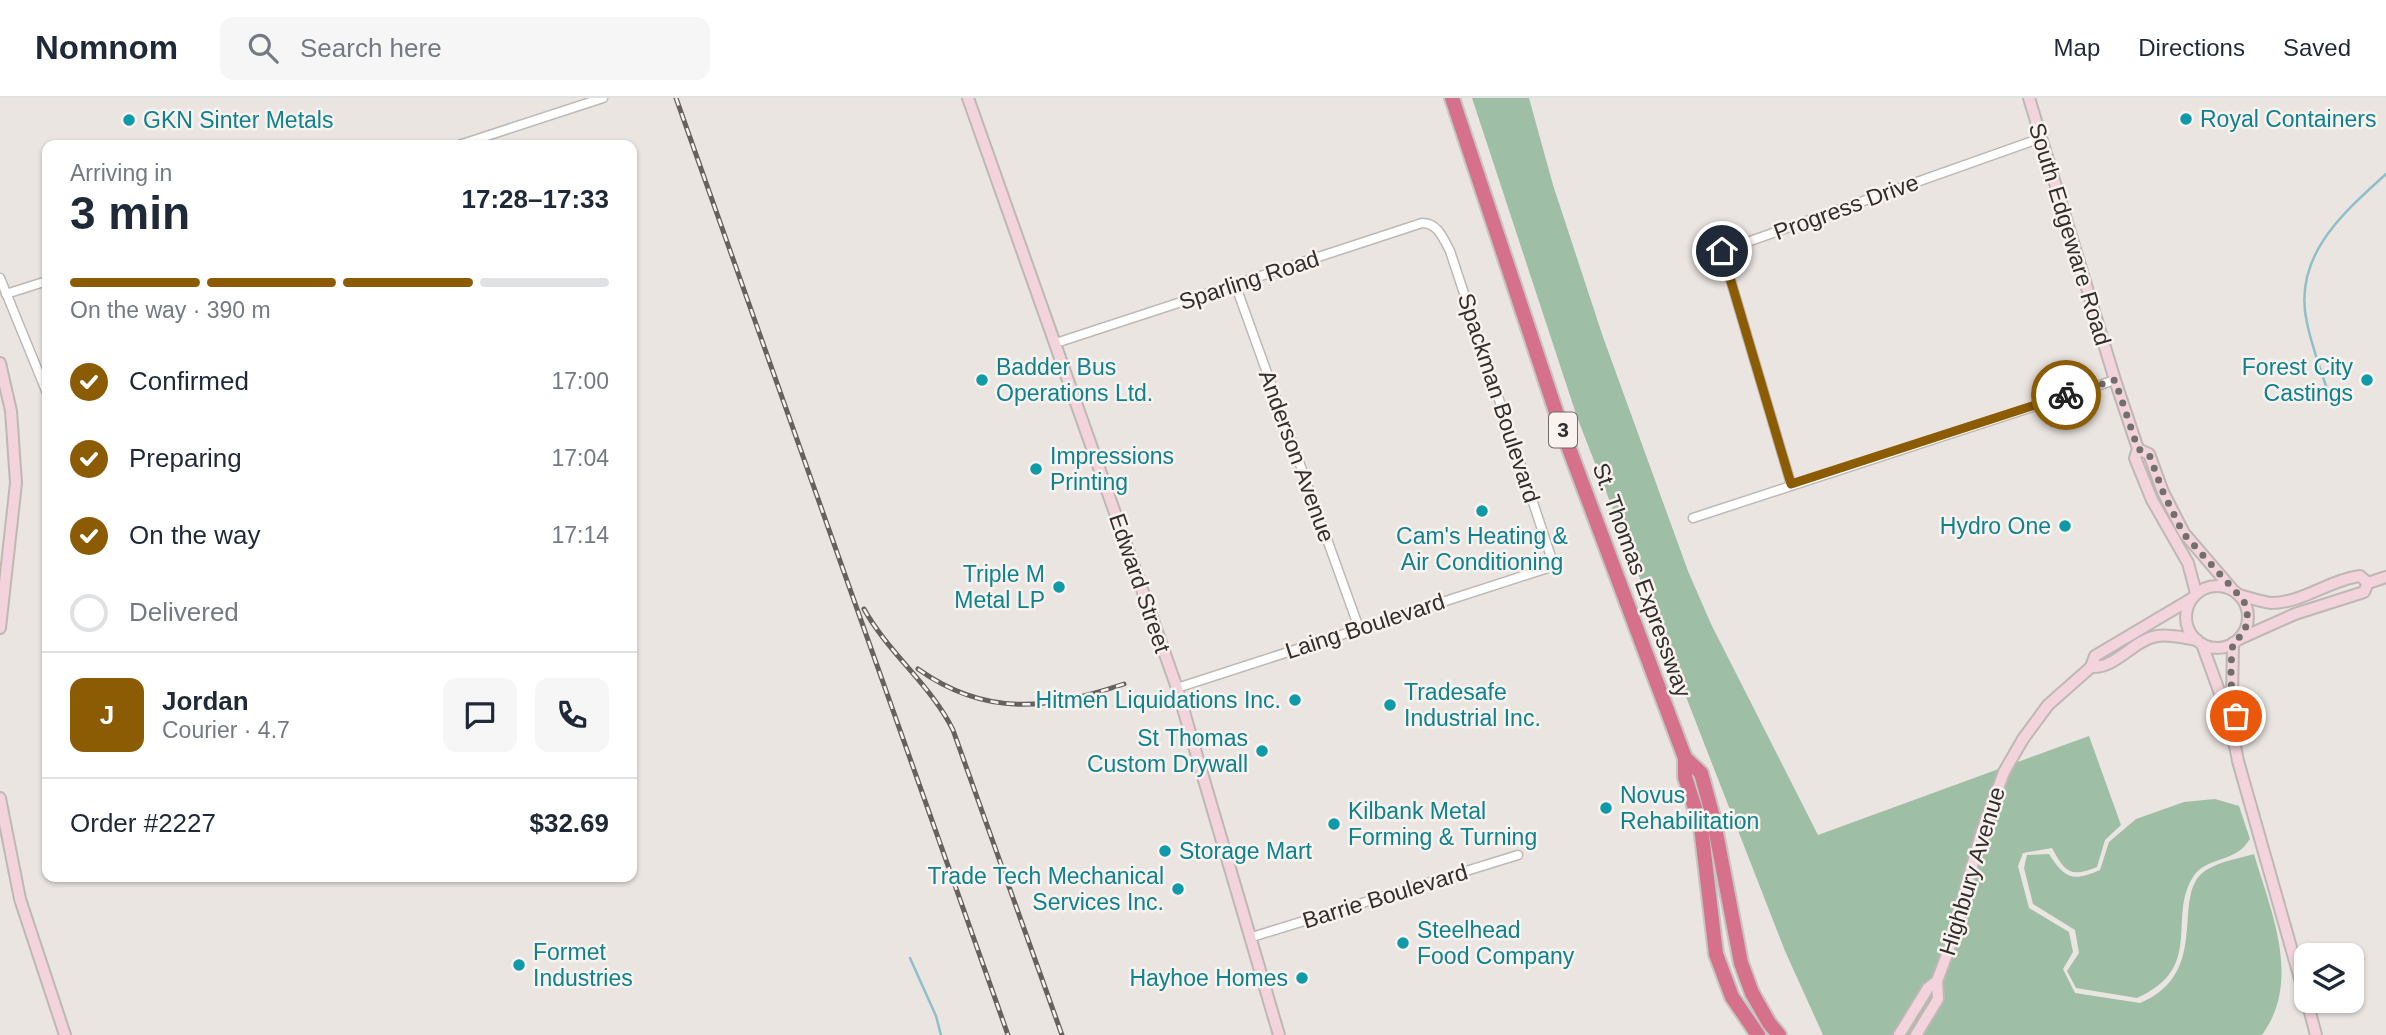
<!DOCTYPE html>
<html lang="en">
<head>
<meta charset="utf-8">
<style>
  :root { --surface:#fff; --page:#f6f6f7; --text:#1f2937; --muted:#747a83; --line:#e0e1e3; --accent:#8c5c04 }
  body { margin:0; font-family:Helvetica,sans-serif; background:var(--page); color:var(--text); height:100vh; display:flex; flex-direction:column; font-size:26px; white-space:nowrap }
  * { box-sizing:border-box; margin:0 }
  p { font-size:23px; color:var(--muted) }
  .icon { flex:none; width:38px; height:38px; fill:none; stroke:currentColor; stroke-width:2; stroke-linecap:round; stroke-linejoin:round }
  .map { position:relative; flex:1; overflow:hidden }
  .panel { position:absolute; left:42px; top:42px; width:595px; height:742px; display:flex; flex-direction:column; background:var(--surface); border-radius:14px; box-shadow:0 2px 5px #0004 }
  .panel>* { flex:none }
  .fabs { position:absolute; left:2294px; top:845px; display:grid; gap:14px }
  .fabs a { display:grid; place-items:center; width:70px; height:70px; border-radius:14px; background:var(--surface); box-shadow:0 2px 5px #0004; font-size:35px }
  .pin { position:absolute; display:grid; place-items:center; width:60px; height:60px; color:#fff; margin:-30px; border:4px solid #fff; border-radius:50%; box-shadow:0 2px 7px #0007 }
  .courier { position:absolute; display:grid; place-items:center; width:70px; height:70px; margin:-35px; border:5px solid #8c5c04; border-radius:50%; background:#fff; color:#222; box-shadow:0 2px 9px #0007 }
  .overview em { font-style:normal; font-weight:700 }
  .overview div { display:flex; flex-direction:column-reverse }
  .overview { display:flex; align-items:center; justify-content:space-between; height:119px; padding:0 28px }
  h1 { font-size:46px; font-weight:700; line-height:52px }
  .bar { display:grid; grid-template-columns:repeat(4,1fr); gap:10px 7px; align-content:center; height:84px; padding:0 28px }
  .bar i { height:9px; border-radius:5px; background:var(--line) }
  .bar .selected { background:var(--accent) }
  .bar p { grid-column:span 4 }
  .line { display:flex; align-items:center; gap:18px; padding:0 28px; border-top:2px solid var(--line) }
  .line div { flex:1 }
  .round { display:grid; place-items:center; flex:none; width:74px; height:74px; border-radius:14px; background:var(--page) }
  ol { padding:0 28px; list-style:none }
  li { display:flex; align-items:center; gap:21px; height:77px }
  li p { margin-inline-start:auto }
  li .icon { padding:7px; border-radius:50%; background:var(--accent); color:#fff; stroke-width:4 }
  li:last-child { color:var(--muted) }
  li i { width:38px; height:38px; border:4px solid var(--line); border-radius:50% }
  header { display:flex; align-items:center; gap:42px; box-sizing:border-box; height:98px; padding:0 35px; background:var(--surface); border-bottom:2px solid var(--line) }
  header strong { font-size:33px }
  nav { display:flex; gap:38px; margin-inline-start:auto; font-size:24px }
  .search { width:490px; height:63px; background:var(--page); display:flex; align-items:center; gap:18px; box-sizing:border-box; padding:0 24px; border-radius:14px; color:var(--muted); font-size:26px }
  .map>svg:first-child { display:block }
</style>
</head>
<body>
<header>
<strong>Nomnom</strong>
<div class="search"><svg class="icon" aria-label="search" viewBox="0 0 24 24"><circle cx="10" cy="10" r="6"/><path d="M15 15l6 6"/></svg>Search here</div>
<nav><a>Map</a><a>Directions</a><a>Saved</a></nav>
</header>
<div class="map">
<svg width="2386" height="937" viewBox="0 0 2386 937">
  <rect width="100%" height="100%" fill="#ebe5e1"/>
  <g fill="#9fbea6">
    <path d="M1472,0H1529L1553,87L1603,239L1688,473L1711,526L1818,737L2089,638L2121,727L2105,742L2097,769C2070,780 2065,774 2052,750L2023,755L2018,768L2029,810L2069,834L2073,854L2063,871L2075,895L2140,905C2215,874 2167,793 2208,771C2222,763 2240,760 2254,756C2271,814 2302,882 2262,937H1823L1785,853L1577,319Z"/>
    <path d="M2215,701L2239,708L2250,741C2247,745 2243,751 2239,753C2223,764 2204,762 2193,779C2170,815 2197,860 2156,889C2150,893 2144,897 2137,900L2076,890L2067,873L2079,855L2075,832L2033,806L2024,770L2027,757L2049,756C2065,781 2073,784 2100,772L2109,744L2136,721L2184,704Z"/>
  </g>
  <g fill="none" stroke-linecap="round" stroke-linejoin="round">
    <g stroke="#8fbfca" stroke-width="2.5">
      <path d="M2329,297C2321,273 2312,249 2307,225C2292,159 2342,116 2386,76"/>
      <path d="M910,860L936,918L941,937"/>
    </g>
    <defs>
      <g id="street">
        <path d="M459,47L603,0"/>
        <path d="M0,180L47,295"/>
        <path d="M1235,186L1359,530"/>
        <path d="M6,196L47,183"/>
        <path d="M1056,245L1422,125C1438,125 1443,140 1450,153L1554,468L1177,590"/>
        <path d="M1791,386L1722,153L2041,40"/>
        <path d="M1693,420L2115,282"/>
        <path d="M1252,839L1518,757"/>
      </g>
      <g id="secondary">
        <path d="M968,0L1177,590L1279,937"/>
        <path d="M2029,0L2115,282L2138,351L2135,360L2152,402L2188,465L2196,495"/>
        <path d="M0,265L11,313L16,385L0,530"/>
        <path d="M2138,351L2149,356L2163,394L2184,435L2232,491"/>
        <circle cx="2217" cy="519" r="31"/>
        <path d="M2239,497C2250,500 2261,504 2271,505C2303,505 2329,482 2360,478L2368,485"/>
        <path d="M2239,541L2295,516L2364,494L2368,485L2386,479"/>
        <path d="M2233,545L2232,603L2238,630"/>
        <path d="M2202,546L2230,623L2238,663L2306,902"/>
        <path d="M2091,569C2116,571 2133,542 2157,538C2170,536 2184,540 2197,542"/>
        <path d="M0,700L20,801L65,937"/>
        <path d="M2307,903L2316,937"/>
        <path d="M1899,937L1928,890L1937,883"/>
        <path d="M1916,937L1938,901L1937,883L1949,851L1981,736L2004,674L2023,641L2048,607L2091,569L2095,558L2191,501"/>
      </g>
      <g id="highway">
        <path d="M1452,0L1561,329L1685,660V679L1701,729L1716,856L1732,899L1758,937"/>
        <path d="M1685,660L1701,675L1713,719L1741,865L1752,895L1769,925L1779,937"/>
      </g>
    </defs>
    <use href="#street" stroke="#beb8b5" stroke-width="11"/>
    <use href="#secondary" stroke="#beb8b5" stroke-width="14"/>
    <use href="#highway" stroke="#c5c5c4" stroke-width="18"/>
    <use href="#street" stroke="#fff" stroke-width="8"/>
    <use href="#secondary" stroke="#f3d4dc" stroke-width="10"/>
    <use href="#highway" stroke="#d6718b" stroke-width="14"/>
    <defs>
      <g id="rail">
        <path d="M676,0L1008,937"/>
        <path d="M864,511C889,556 931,587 953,632L1062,937"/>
        <path d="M918,571C987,620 1048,611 1124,586"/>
      </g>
    </defs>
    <use href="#rail" stroke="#65615f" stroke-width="5"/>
    <use href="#rail" stroke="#f9f2ee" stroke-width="2.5" stroke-dasharray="8" stroke-linecap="butt"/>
  </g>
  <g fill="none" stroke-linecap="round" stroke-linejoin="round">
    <path stroke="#726f6c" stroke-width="7" stroke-dasharray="0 12.6" d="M2066,297L2115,282L2138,351L2149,356L2163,394L2183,435L2244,503L2248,520L2246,528L2243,536L2233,545C2230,569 2230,595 2236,618"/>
    <path stroke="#8c5c04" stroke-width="9" d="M1722,153L1791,386L2066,297"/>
  </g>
  <g fill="#0f9aa8" stroke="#f9f2ee" stroke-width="2.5">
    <circle cx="2186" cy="21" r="7"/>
    <circle cx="129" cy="22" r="7"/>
    <circle cx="982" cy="282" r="7"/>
    <circle cx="2367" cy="282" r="7"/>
    <circle cx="1036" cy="371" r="7"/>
    <circle cx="1482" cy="413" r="7"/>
    <circle cx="2065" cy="428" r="7"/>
    <circle cx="1059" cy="489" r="7"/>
    <circle cx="1295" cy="602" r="7"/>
    <circle cx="1390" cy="607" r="7"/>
    <circle cx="1262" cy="653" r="7"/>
    <circle cx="1606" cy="710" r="7"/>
    <circle cx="1334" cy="726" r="7"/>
    <circle cx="1165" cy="753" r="7"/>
    <circle cx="1178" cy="791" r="7"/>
    <circle cx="1403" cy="845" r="7"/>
    <circle cx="519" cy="867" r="7"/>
    <circle cx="1302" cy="880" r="7"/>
  </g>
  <g text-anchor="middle" stroke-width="5" stroke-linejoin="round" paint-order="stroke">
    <rect fill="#f9f2ee" stroke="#6d6a67" stroke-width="2" x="1549" y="314.5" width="28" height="35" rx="5"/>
    <g font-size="21" font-weight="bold" fill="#312f2d">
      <text x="1563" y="339">3</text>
    </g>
    <g font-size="23" fill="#0d838f" stroke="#f9f2ee" text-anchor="start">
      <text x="2200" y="29">Royal Containers</text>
      <text x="143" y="30">GKN Sinter Metals</text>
      <text x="996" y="277">Badder Bus<tspan x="996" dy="26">Operations Ltd.</tspan></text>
      <text x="2353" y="277" text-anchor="end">Forest City<tspan x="2353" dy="26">Castings</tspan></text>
      <text x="1050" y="366">Impressions<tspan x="1050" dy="26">Printing</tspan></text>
      <text x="2051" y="436" text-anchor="end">Hydro One</text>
      <text x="1482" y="446" text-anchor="middle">Cam's Heating &amp;<tspan x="1482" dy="26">Air Conditioning</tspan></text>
      <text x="1045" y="484" text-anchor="end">Triple M<tspan x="1045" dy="26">Metal LP</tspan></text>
      <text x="1404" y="602">Tradesafe<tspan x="1404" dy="26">Industrial Inc.</tspan></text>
      <text x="1281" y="610" text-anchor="end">Hitmen Liquidations Inc.</text>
      <text x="1248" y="648" text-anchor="end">St Thomas<tspan x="1248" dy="26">Custom Drywall</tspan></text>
      <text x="1620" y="705">Novus<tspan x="1620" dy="26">Rehabilitation</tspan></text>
      <text x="1348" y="721">Kilbank Metal<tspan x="1348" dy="26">Forming &amp; Turning</tspan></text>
      <text x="1179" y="761">Storage Mart</text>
      <text x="1164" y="786" text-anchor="end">Trade Tech Mechanical<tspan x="1164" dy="26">Services Inc.</tspan></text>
      <text x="1417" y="840">Steelhead<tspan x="1417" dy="26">Food Company</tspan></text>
      <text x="533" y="862">Formet<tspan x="533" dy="26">Industries</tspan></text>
      <text x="1288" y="888" text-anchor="end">Hayhoe Homes</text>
    </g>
    <g font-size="23" fill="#312f2d" stroke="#f9f2ee">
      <text transform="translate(1846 109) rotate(-20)" y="8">Progress Drive</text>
      <text transform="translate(2070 136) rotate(73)" y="8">South Edgeware Road</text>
      <text transform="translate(1249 182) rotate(-18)" y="8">Sparling Road</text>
      <text transform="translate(1499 300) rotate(72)" y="8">Spackman Boulevard</text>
      <text transform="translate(1297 358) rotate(70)" y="8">Anderson Avenue</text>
      <text transform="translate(1642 482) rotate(70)" y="8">St. Thomas Expressway</text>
      <text transform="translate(1140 485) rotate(71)" y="8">Edward Street</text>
      <text transform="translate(1365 528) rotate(-18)" y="8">Laing Boulevard</text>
      <text transform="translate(1972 773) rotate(-73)" y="8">Highbury Avenue</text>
      <text transform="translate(1385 798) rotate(-17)" y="8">Barrie Boulevard</text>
    </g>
  </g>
</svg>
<div class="fabs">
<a><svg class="icon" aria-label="layers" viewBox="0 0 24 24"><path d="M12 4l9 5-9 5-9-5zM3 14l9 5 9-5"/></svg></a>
</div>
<div class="pin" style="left:2236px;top:618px;background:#ea580c"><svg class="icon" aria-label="bag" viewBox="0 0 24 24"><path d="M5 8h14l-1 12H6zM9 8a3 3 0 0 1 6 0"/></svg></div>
<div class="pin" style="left:1722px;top:153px;background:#1f2937"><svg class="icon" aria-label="home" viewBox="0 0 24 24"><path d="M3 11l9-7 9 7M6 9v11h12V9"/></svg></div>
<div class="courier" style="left:2066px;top:297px"><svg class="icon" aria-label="bike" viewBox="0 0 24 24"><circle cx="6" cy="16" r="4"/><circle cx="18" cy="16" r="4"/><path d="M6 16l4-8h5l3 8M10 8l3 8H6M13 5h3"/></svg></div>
<section class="panel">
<div class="overview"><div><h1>3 min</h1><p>Arriving in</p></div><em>17:28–17:33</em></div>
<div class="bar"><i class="selected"></i><i class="selected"></i><i class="selected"></i><i></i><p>On the way · 390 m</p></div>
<ol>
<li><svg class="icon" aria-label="check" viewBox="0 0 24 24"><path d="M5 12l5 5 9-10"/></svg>Confirmed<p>17:00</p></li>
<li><svg class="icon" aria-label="check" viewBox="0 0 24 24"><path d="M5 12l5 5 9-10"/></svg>Preparing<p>17:04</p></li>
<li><svg class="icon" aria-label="check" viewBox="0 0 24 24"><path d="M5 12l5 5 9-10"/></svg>On the way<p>17:14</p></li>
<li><i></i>Delivered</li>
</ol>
<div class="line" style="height:126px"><b class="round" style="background:var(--accent);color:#fff">J</b><div><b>Jordan</b><p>Courier · 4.7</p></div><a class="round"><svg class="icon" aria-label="chat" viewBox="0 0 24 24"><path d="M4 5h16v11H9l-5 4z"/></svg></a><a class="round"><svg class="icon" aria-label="phone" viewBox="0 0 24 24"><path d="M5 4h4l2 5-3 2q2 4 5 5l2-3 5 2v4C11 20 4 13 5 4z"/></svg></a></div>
<div class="line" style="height:91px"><div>Order #2227</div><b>$32.69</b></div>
</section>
</div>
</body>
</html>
